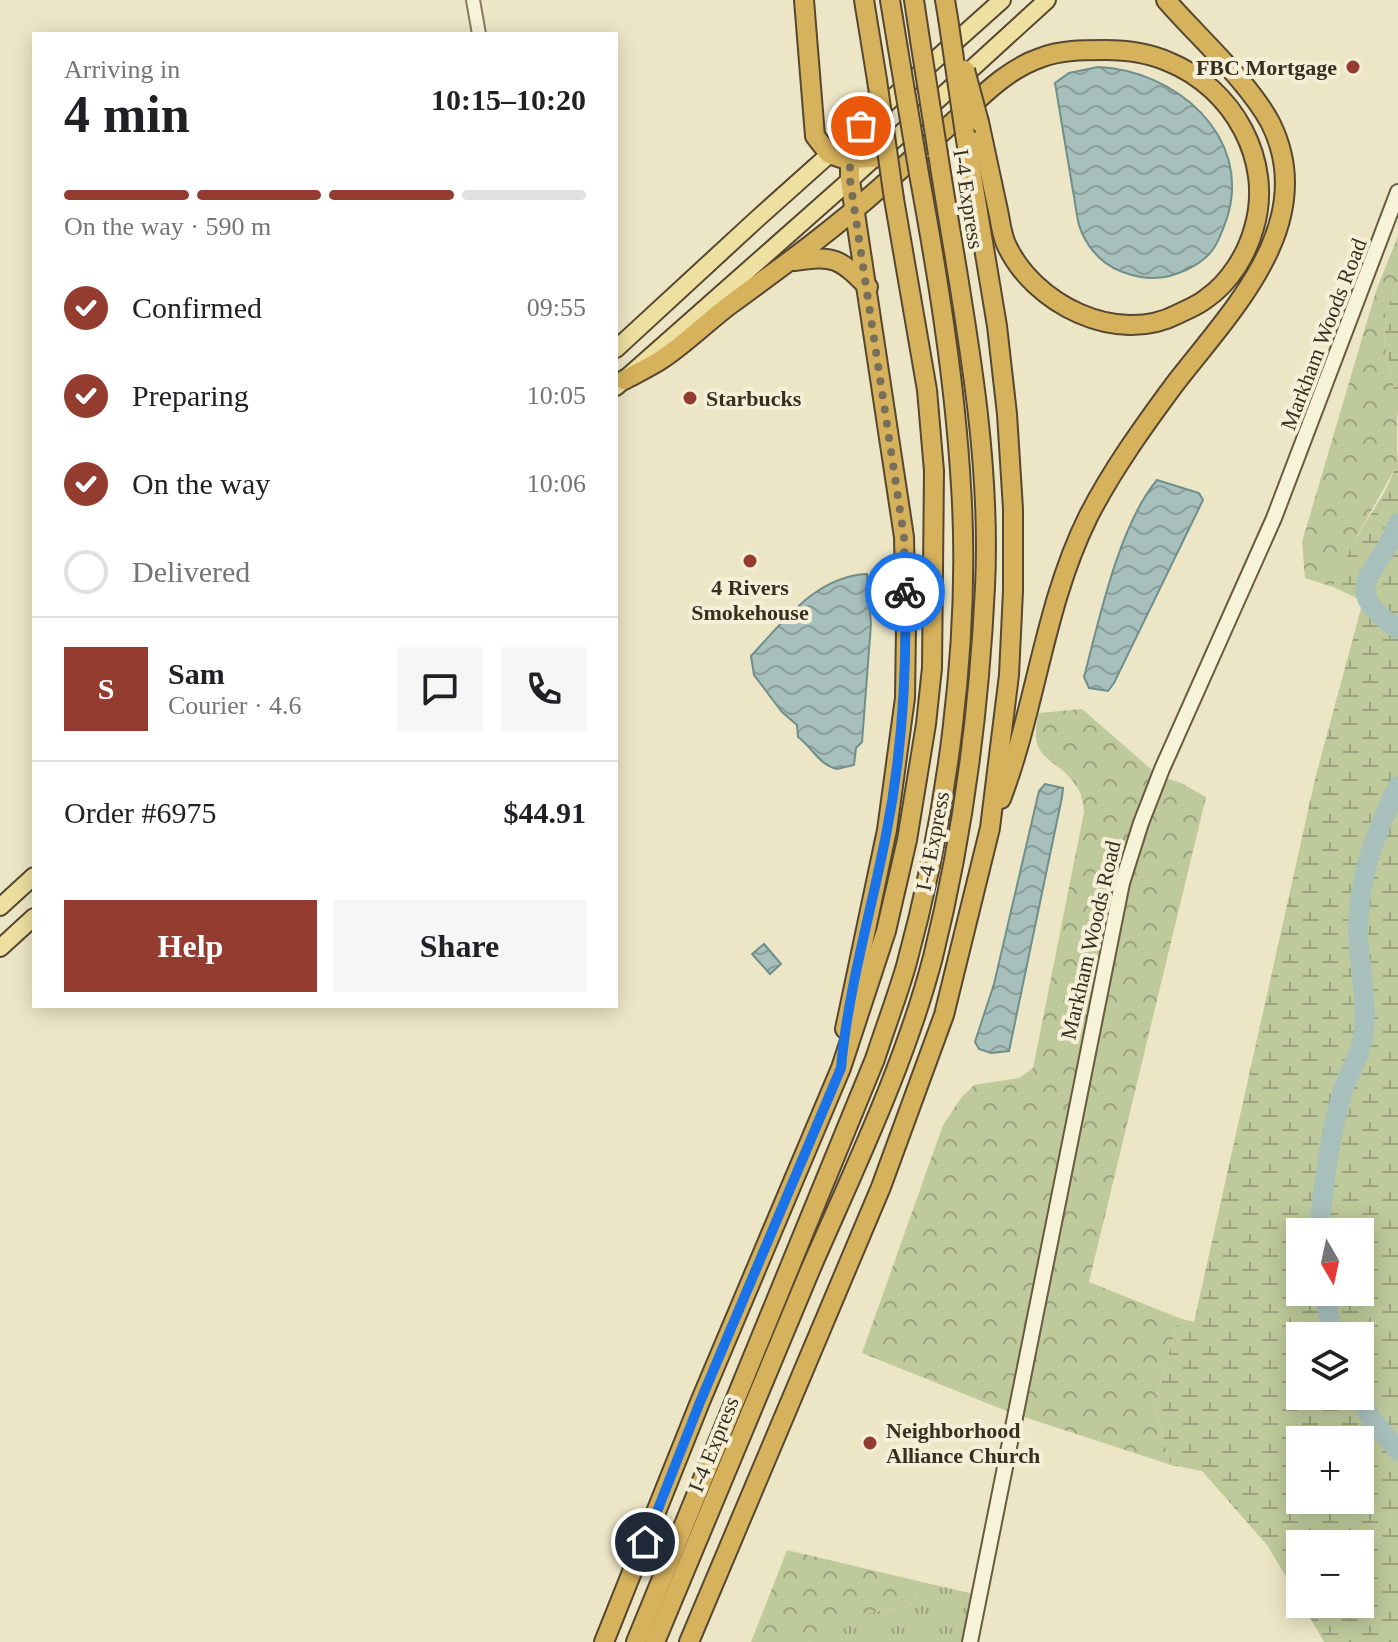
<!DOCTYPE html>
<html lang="en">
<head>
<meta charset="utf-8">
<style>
  :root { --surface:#fff; --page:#f6f6f6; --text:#202124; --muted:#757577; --line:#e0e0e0; --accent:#943c2f }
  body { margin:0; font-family:Georgia,serif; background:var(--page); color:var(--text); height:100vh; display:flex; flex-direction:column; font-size:30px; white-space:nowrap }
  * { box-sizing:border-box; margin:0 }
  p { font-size:26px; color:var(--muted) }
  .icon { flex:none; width:44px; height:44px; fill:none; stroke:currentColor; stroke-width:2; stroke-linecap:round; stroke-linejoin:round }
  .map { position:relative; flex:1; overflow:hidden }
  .sheet { position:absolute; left:32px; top:32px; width:586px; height:976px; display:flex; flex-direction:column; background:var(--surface); border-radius:0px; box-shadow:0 4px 20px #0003 }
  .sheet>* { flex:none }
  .needle { width:52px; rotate:171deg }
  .buttons { position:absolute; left:1286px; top:1218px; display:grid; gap:16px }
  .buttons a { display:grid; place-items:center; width:88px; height:88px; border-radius:0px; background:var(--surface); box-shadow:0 4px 20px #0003; font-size:40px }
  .pin { position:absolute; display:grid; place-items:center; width:68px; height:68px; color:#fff; margin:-34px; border:4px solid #fff; border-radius:50%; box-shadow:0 2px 8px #0007 }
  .courier { position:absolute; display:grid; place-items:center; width:80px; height:80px; margin:-40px; border:6px solid #1a73e8; border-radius:50%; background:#fff; color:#222; box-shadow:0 2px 10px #0007 }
  .summary em { font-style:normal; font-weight:600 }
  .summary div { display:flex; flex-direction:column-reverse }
  .summary { display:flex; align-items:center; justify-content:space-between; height:136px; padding:0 32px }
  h1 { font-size:52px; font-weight:600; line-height:60px }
  .bar { display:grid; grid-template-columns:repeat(4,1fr); gap:12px 8px; align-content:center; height:96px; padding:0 32px }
  .bar i { height:10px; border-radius:6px; background:var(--line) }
  .bar .current { background:var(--accent) }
  .bar p { grid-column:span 4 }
  .line { display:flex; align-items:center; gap:20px; padding:0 32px; border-top:2px solid var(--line) }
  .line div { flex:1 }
  .round { display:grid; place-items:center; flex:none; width:84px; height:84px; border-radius:0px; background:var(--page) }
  ol { padding:0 32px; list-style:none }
  li { display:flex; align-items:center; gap:24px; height:88px }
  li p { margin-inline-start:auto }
  li .icon { padding:8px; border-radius:50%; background:var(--accent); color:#fff; stroke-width:4 }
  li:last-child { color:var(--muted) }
  li i { width:44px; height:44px; border:4px solid var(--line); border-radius:50% }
  .cta { display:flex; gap:16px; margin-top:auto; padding:16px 32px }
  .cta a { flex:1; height:92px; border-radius:0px; background:var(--accent); color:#fff; font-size:32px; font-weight:600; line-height:92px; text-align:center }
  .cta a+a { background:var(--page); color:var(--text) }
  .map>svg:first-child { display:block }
</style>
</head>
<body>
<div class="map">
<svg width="1398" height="1642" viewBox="0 0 1398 1642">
  <defs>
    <pattern id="grass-tufts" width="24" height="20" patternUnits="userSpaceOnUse" patternTransform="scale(2)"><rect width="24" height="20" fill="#beca9b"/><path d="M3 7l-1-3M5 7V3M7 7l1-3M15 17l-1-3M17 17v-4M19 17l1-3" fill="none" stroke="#9ba47e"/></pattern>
    <pattern id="forest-crowns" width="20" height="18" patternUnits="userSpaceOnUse" patternTransform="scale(2)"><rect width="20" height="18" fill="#beca9b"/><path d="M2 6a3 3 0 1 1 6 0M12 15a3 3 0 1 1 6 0" fill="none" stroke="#9ba47e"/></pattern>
    <pattern id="wetland-marsh" width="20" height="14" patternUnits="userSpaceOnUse" patternTransform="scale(2)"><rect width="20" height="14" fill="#beca9b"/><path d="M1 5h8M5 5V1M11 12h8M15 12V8" fill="none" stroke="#9ba47e"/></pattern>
    <pattern id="water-waves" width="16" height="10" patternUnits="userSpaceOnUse" patternTransform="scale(2)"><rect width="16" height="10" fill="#a8c0bc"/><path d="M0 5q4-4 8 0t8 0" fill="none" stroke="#8a9c98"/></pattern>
  </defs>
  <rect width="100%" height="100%" fill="#ede6c6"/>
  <path fill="url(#grass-tufts)" d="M922,1582L974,1594L964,1642H809L829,1618L909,1607Z"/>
  <g fill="url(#forest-crowns)">
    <path d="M1398,236V282L1386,311L1384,343L1390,365L1397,407V465L1356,538L1333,587L1305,578L1302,542L1376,291Z"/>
    <path d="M1082,709L1152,770L1116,882L1009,1412L862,1353L943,1125L961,1098L974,1085L1019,1078L1033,1068L1084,812C1083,804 1082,794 1077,787C1056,754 1026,763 1039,713Z"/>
    <path d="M1165,778L1181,783L1206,797L1089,1282L1179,1318L1154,1405L1171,1465L1021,1416L1127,886L1146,825Z"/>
    <path d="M787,1550L922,1582L909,1607L830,1618L809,1642H751Z"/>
  </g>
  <g fill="url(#wetland-marsh)" fill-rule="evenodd">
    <path d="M1398,282V418L1390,365L1384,343L1386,311Z"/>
    <path d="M1398,449V1642H1324L1302,1604H1360V1544H1300V1600L1267,1545L1202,1471L1171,1465L1154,1405L1179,1318L1194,1322L1315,779L1363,601L1333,587C1341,570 1348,552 1358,535C1373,508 1397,481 1398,449ZM1300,1232H1360V1292H1300ZM1360,1336V1396H1300V1336ZM1300,1440H1360V1500H1300Z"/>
  </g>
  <g fill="url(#water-waves)" stroke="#6e8f8b" stroke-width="2">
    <path d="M1098,67C1175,70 1253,136 1227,218C1218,244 1213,257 1188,269C1174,276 1157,280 1141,277C1113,272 1094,259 1082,233C1076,221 1076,204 1073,191C1067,155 1061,119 1055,83L1069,73Z"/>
    <path d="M1157,480L1199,493L1203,500L1114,683L1108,691L1089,688L1084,677C1099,620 1119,525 1157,480Z"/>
    <path d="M867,574L871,624L862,742L856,748L854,765L837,769C818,764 813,748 798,737L797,725L782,712L754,675L751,656C783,622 816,576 867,574Z"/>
    <path d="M1045,784L1063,788L1062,797L1009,1051L991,1053L979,1049L975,1042L994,984L1039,791Z"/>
    <path d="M764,944L781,964L770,974L752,954Z"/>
  </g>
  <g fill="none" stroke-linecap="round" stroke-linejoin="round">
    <g stroke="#a8c0bc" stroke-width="20">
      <path d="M1398,523C1382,573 1333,586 1398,629"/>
      <path d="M1319,1232C1323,1185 1329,1139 1342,1093C1349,1072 1362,1053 1364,1030C1367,998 1359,964 1358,932C1358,878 1375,834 1398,786"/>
      <path d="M1324,1292L1333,1336"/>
      <path d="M1360,1396L1370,1417L1398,1451"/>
    </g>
    <defs>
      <path id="tertiary" d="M473,0L479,34"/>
      <path id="secondary" d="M970,1642L1122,883L1141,823L1162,769L1274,518L1398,192"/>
      <g id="primary">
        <path d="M616,349L757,219L1002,0"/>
        <path d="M616,387L850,180L1047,0"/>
        <path d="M0,907L34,876"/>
        <path d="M0,948L34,917"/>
      </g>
      <g id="motorway">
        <path d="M804,0L815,136L829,154L844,159L875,158"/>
        <path d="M864,0L877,80"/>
        <path d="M890,0L900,61"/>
        <path d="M914,0L920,40"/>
        <path d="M945,0L948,18"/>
        <path d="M794,261C834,255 839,258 868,287"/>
        <path d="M624,380C635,374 648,368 659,361C682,347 708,321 731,304C783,266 834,229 882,186C908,163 934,139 960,116C984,94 1008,69 1040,58C1060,50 1083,50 1105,50C1126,50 1149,53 1169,62C1233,88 1274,161 1254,228C1247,254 1230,282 1207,298C1199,305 1188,309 1178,314C1117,346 1033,304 1006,244C1001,233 1000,218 997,206C991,178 985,150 979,122"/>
        <path d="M1001,799C1036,707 1044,606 1088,517C1112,470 1143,427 1174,385C1230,312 1320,224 1271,124C1249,82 1198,37 1166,0"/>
        <path d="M845,1029L887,830L905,698L906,628L904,537L850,180V159L861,126"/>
        <path d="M604,1642L700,1402L841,1068L886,931L907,840L926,724L932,668L934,471L927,390L894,199"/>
        <path d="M636,1642L875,1059C885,1028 897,997 906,966C947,817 971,641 961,486C955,382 938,277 919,174"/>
        <path d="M655,1642C708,1518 758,1392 811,1268C855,1167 905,1064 933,957C963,836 979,712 985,587C992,442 960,297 938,154"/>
        <path d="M689,1642L881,1187L944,1015L990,828L1009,675L1013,591V509L1007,414L997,326L965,134"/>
      </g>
    </defs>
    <use href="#tertiary" stroke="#87795d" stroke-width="16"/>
    <use href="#secondary" stroke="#695a40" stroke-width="18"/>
    <use href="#primary" stroke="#554731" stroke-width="20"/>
    <use href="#motorway" stroke="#554731" stroke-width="22"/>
    <use href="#tertiary" stroke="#f7f3d9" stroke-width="12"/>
    <use href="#secondary" stroke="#f7f3d9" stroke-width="14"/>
    <use href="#primary" stroke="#eee0a0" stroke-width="16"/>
    <use href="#motorway" stroke="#d7b25c" stroke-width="18"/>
    <defs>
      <g id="motorway-bridge">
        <path d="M948,18L965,134"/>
        <path d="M920,40L938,154"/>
        <path d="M900,61L919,174"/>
        <path d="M965,70L979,122"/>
        <path d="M877,80L894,199"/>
      </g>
    </defs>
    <use href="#motorway-bridge" stroke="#554731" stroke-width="22" stroke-linecap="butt"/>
    <use href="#motorway-bridge" stroke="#d7b25c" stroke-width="18"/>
  </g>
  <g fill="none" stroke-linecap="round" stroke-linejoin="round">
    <path stroke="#776f5a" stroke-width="8" stroke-dasharray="0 14.4" d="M861,126L850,159V180L904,537L905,592"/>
    <path stroke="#1a73e8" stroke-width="10" d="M645,1542L700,1402L841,1068C848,989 871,912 886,835C902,755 907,674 905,592"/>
  </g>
  <g fill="#943c2f" stroke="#f4efd6" stroke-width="3">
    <circle cx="1353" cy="67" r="8"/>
    <circle cx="690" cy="398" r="8"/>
    <circle cx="750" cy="561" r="8"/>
    <circle cx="870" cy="1443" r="8"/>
  </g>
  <g text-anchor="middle" stroke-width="8" stroke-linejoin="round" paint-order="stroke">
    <g font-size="22" font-weight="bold" fill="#382f20" stroke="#f4efd6" text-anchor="start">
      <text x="1337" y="75" text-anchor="end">FBC Mortgage</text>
      <text x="706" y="406">Starbucks</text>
      <text x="750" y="595" text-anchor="middle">4 Rivers<tspan x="750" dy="25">Smokehouse</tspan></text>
      <text x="886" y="1438">Neighborhood<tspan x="886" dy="25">Alliance Church</tspan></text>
    </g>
    <g font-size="22" fill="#382f20" stroke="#f4efd6">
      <text transform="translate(969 199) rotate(81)" y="8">I-4 Express</text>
      <text transform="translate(1323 334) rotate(-69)" y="8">Markham Woods Road</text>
      <text transform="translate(932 841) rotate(-79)" y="8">I-4 Express</text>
      <text transform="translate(1090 940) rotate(-77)" y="8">Markham Woods Road</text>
      <text transform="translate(713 1444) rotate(-68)" y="8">I-4 Express</text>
    </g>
  </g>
</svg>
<div class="buttons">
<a><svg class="needle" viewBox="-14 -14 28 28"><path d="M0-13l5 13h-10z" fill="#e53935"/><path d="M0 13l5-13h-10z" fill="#757577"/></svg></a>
<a><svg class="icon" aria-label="layers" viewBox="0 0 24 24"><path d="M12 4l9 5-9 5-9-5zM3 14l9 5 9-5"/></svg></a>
<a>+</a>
<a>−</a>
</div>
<div class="pin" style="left:861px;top:126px;background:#ea580c"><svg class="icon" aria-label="bag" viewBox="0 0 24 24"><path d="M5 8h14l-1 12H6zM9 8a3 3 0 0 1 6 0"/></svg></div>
<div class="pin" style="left:645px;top:1542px;background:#1f2937"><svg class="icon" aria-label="home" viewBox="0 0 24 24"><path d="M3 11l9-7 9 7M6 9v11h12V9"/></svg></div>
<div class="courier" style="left:905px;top:592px"><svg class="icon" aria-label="bike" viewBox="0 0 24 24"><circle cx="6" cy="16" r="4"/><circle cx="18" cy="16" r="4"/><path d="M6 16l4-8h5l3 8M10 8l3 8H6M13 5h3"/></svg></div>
<section class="sheet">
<div class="summary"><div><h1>4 min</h1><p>Arriving in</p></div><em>10:15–10:20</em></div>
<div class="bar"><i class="current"></i><i class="current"></i><i class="current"></i><i></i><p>On the way · 590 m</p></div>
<ol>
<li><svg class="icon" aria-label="check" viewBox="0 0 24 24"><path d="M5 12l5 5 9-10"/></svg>Confirmed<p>09:55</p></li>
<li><svg class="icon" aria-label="check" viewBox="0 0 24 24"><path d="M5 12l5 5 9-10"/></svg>Preparing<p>10:05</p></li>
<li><svg class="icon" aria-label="check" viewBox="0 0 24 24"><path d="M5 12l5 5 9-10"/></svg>On the way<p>10:06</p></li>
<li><i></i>Delivered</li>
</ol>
<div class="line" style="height:144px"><b class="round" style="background:var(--accent);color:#fff">S</b><div><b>Sam</b><p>Courier · 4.6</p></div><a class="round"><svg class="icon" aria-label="chat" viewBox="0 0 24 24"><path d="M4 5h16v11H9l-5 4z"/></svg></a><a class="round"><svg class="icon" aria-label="phone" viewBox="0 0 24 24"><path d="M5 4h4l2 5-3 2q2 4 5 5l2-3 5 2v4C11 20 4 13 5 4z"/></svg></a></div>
<div class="line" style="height:104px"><div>Order #6975</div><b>$44.91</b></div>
<div class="cta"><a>Help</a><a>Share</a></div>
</section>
</div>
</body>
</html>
